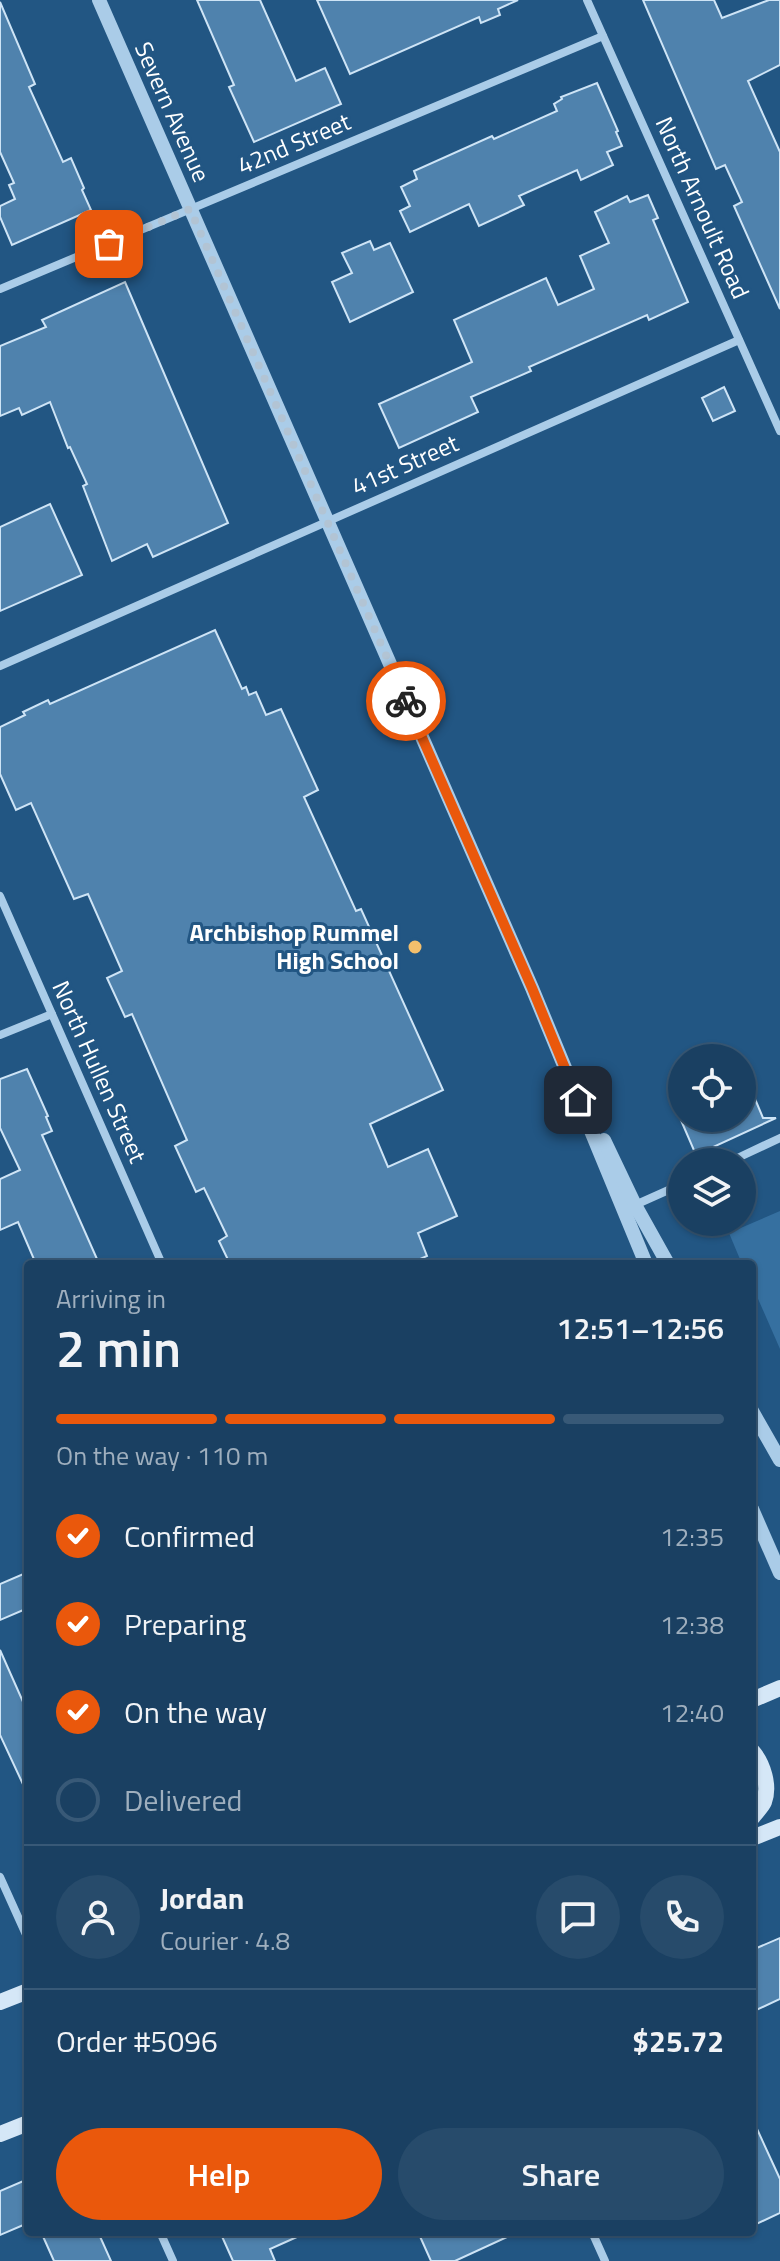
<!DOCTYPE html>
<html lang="en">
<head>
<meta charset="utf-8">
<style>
  :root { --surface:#1a4062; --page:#274b6b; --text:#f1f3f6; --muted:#9fafbe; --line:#385977; --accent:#ea580c }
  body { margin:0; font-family:"Titillium Web",sans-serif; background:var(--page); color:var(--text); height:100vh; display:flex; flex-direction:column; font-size:30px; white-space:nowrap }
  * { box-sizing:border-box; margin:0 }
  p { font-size:26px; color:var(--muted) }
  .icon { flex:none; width:44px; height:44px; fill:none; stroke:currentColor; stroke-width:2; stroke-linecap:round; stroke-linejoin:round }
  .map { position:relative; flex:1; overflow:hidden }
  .panel { position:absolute; left:24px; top:1260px; width:732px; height:976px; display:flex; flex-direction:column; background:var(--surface); border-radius:8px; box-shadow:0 2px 6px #0004,0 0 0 2px var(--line) }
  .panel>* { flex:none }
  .fabs { position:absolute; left:668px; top:1044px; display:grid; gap:16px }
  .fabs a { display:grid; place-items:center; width:88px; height:88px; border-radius:50%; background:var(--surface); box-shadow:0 2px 6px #0004,0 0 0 2px var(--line); font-size:40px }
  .pin { position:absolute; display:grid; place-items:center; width:68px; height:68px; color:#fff; margin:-34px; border-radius:16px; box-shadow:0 4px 12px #0006 }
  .courier { position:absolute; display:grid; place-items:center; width:80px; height:80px; margin:-40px; border:6px solid #ea580c; border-radius:50%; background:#fff; color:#222; box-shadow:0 2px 10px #0007 }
  .headline em { font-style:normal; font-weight:600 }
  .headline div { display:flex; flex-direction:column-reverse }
  .headline { display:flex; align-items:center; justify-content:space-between; height:136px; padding:0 32px }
  h1 { font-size:52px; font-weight:600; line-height:60px }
  .bar { display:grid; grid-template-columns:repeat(4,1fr); gap:12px 8px; align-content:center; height:96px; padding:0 32px }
  .bar i { height:10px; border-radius:6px; background:var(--line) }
  .bar .selected { background:var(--accent) }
  .bar p { grid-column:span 4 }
  .line { display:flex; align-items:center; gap:20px; padding:0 32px; border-top:2px solid var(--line) }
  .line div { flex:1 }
  .round { display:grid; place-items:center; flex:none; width:84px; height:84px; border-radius:42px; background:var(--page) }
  ol { padding:0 32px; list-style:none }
  li { display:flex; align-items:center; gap:24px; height:88px }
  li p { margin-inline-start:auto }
  li .icon { padding:8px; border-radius:50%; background:var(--accent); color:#fff; stroke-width:4 }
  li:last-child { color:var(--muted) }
  li i { width:44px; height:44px; border:4px solid var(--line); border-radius:50% }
  .primary-button { display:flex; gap:16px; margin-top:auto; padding:16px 32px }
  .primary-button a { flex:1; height:92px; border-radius:48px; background:var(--accent); color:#fff; font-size:32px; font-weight:600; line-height:92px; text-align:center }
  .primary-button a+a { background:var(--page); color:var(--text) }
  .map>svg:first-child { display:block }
</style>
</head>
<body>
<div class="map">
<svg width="780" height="2261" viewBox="0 0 780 2261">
  <rect width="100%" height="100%" fill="#225683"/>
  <path fill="#3670a0" d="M780,1211V1349L752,1285V1264H742L729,1233Z"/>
  <g fill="#4f82ad" stroke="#cee4f6" stroke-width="2">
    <path d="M197,0H260L296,81L325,68L341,104L254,142L229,87L234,85Z"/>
    <path d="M317,0H518L498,9L500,15L481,23L479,17L350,74Z"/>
    <path d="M643,0H714L722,18L769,0H780V65L748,81L780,152V309L734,206L742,202L725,165L716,169Z"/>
    <path d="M0,2L35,84L29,87L63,162L71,158L84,188L82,190L91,210L12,245L0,217V206L15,199L9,185L14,183L0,152Z"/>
    <path d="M597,83L618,131L616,132L622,146L607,152L613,165L581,180L577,170L519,196L524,205L479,226L469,204L410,232L400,211L410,206L401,187L417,179L414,171L492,136L494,139L557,111L554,104L562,99L561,97Z"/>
    <path d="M648,195L658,218L653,220L688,302L649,320L647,315L529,367L531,371L471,397L478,412L399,448L379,404L472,362L454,320L546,278L558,305L594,289L580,256L609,243L595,212L627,196L630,202Z"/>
    <path d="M370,241L374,250L390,243L413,292L350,322L332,282L352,273L342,253Z"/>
    <path d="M125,282L228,523L153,557L147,544L112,561L83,486L87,484L70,447L68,448L50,402L22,415L19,408L0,416V346L46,327L42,320Z"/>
    <path d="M724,387L735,411L713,421L702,398Z"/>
    <path d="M50,504L82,575L0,611V527Z"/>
    <path d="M215,630L242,689L246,687L249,695L256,692L266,715L281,709L318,790L304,797L356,911L361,909L443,1090L370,1124L388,1167L428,1149L457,1216L418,1233L427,1256L409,1264H230L219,1241L227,1236L204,1188L196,1192L175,1146L187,1140L132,1014L125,1017L107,978L122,971L88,894L74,899L31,803L16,810L0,774V727L25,715L23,712L48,700L50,704Z"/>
    <path d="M742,1068L763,1118H776L696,1155L680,1118H742Z"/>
    <path d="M27,1069L48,1116L46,1117L52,1131L42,1135L97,1259L85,1264H36L18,1222L0,1230V1179L20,1170L0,1128V1079Z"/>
    <path d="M28,1572V1608L0,1620V1584Z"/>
    <path d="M0,1650L28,1713V1795L0,1735Z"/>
    <path d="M780,1938V1999L752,2012V1950Z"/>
    <path d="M752,2118L780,2179V2213L752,2226Z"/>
    <path d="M28,2179V2223L0,2235V2191Z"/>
    <path d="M41,2232H98L111,2261H54Z"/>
    <path d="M220,2232H308L270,2249L275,2261H233Z"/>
    <path d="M418,2232H518L455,2261H431Z"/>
  </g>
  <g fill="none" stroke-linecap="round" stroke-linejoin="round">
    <g stroke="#aacce8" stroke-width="8">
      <path d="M587,0L780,431"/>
      <path d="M0,289L603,36"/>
      <path d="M0,666L739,340"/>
      <path d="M0,896L162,1264"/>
      <path d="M0,1035L52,1014"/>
      <path d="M729,1162L780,1138"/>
      <path d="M635,1205L682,1184"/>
      <path d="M0,1877L28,1939"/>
      <path d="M160,2232L173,2261"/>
      <path d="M592,2232L605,2261"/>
    </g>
    <g stroke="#aacce8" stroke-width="14">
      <path d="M99,0L532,988L646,1264"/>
      <path d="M604,1140L635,1205L668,1264"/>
      <path d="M752,1411L780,1460"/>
      <path d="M752,1509L780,1573"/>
    </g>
    <g stroke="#d5e7f7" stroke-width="16">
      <path d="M752,1700L780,1688"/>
      <path d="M752,1751C763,1763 770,1786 764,1802C762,1807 755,1813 752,1818"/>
      <path d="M752,1838L780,1827"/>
      <path d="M0,2002L28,1991"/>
      <path d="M0,2134L28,2123"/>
    </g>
  </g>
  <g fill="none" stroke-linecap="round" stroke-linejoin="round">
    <path stroke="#b2c4d4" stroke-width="8" stroke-dasharray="0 14.4" d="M109,244L190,209L406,701"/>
    <path stroke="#ea580c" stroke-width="10" d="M406,701L532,988L578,1100"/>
  </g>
  <circle fill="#f4bf6c" stroke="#225683" stroke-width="3" cx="415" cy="947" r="8"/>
  <g text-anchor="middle" stroke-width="6" stroke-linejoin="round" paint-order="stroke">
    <g font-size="24" fill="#fff" stroke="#225683">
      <text transform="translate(172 112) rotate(66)" y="8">Severn Avenue</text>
      <text transform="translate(294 144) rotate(-23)" y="8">42nd Street</text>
      <text transform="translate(702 208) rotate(66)" y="8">North Arnoult Road</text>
      <text transform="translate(405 465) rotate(-24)" y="8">41st Street</text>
      <text transform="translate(99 1072) rotate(66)" y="8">North Hullen Street</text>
    </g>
    <g font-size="24" font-weight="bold" fill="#fff" stroke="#225683" text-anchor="end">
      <text x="399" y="941">Archbishop Rummel<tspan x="399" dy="28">High School</tspan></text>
    </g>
  </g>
</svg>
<div class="fabs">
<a><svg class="icon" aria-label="locate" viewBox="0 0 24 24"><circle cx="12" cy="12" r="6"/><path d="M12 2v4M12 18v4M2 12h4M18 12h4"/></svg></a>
<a><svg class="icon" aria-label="layers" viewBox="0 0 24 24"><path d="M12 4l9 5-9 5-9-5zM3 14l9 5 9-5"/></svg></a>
</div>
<div class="pin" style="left:109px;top:244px;background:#ea580c"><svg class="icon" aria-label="bag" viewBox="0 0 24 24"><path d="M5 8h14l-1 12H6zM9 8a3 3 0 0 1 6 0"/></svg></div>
<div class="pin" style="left:578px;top:1100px;background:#1f2937"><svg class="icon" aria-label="home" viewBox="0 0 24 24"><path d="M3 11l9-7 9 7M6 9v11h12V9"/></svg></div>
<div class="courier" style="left:406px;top:701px"><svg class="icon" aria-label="bike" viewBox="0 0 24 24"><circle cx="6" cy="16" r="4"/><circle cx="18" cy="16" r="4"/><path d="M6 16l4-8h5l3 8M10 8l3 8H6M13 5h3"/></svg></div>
<section class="panel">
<div class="headline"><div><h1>2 min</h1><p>Arriving in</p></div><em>12:51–12:56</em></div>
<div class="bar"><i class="selected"></i><i class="selected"></i><i class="selected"></i><i></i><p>On the way · 110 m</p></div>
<ol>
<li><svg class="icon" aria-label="check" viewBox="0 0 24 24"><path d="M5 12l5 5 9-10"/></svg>Confirmed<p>12:35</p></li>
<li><svg class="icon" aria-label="check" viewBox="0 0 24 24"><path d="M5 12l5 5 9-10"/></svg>Preparing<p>12:38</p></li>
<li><svg class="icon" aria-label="check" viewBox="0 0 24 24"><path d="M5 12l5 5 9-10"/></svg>On the way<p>12:40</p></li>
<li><i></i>Delivered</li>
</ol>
<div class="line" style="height:144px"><a class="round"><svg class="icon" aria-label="person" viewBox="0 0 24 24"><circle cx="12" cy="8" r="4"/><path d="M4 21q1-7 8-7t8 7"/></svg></a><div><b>Jordan</b><p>Courier · 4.8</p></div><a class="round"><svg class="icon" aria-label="chat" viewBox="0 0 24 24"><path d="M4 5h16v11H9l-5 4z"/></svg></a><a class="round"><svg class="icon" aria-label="phone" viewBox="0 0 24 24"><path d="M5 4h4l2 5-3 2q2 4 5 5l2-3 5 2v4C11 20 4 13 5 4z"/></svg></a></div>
<div class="line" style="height:104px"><div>Order #5096</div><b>$25.72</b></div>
<div class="primary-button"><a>Help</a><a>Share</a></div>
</section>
</div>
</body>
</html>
